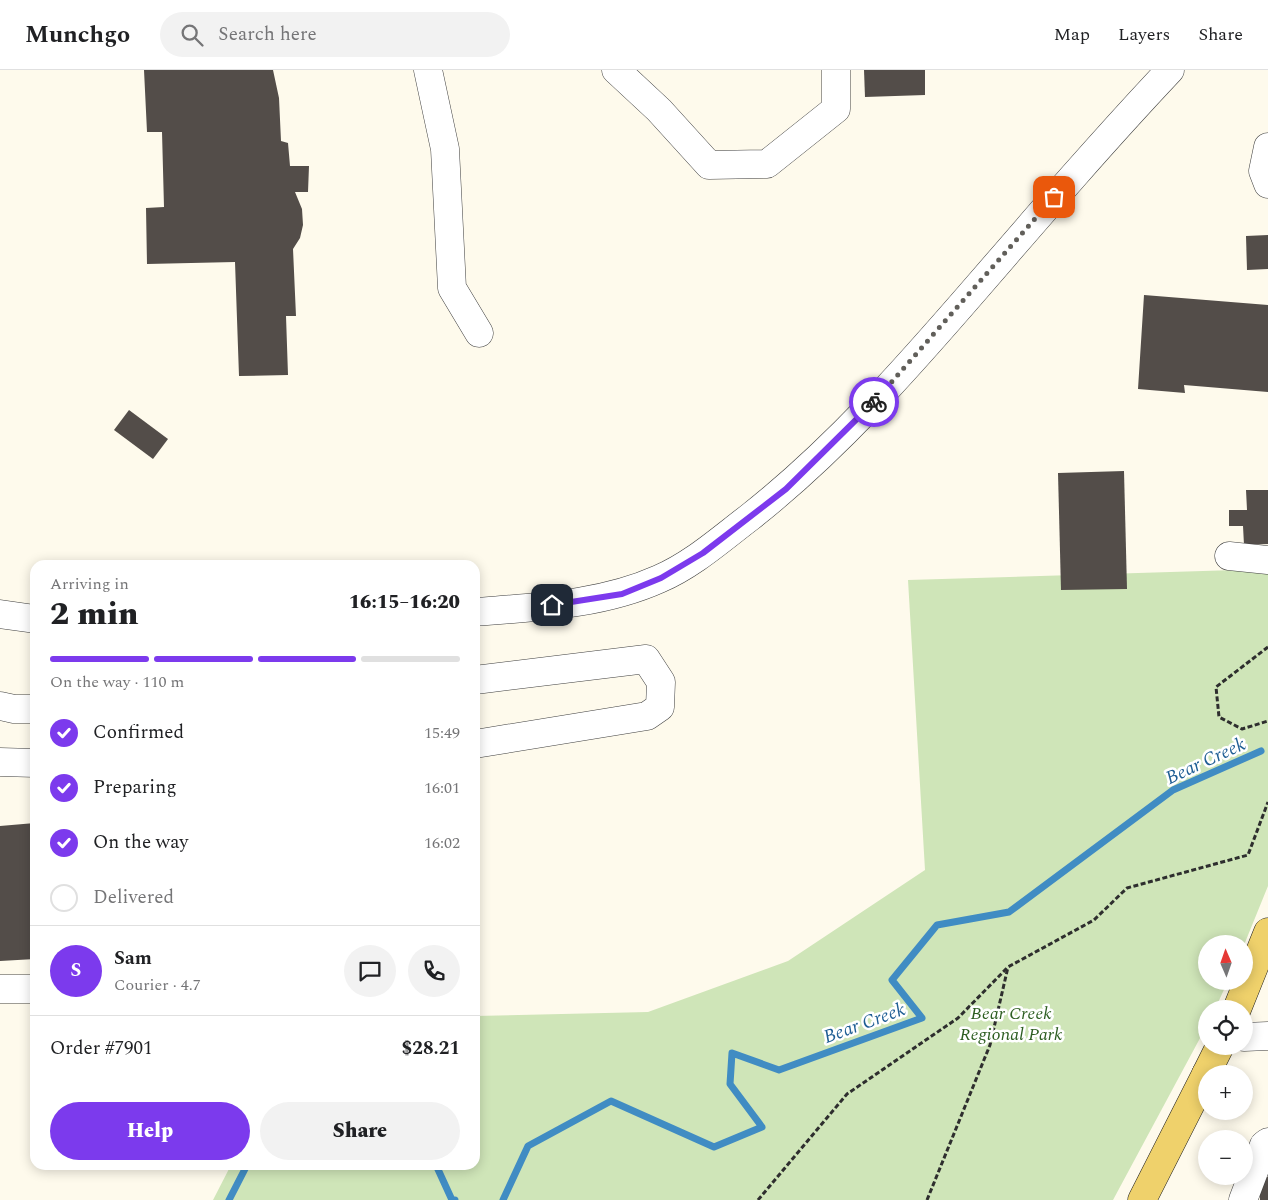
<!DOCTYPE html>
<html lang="en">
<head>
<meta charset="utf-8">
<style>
  :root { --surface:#fff; --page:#f2f2f2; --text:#202124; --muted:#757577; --line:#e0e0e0; --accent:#7c3aed }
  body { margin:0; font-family:Spectral,serif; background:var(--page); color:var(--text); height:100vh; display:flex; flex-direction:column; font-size:19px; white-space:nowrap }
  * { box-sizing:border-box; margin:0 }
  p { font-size:16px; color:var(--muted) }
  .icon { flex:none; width:28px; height:28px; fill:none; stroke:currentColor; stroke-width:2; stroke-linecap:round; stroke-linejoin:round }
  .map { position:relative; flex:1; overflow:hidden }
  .details { position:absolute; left:30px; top:490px; width:450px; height:610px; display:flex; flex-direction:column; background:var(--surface); border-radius:15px; box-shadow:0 2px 12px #0003 }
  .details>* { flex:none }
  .needle { width:32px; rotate:358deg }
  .tools { position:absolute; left:1198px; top:865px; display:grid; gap:10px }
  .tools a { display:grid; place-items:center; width:55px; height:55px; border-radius:50%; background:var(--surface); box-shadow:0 2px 12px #0003; font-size:25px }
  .pin { position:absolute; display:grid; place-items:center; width:42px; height:42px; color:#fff; margin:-21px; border-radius:10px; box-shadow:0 2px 8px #0006 }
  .courier { position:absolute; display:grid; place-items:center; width:50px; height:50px; margin:-25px; border:4px solid #7c3aed; border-radius:50%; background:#fff; color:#222; box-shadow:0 1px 6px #0007 }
  .summary em { font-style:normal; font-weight:800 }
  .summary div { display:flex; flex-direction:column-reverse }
  .summary { display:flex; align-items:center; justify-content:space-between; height:85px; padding:0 20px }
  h1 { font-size:32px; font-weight:800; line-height:38px }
  .bar { display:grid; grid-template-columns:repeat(4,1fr); gap:8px 5px; align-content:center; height:60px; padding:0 20px }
  .bar i { height:6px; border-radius:4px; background:var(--line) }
  .bar .selected { background:var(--accent) }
  .bar p { grid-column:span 4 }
  .line { display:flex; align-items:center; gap:12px; padding:0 20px; border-top:1px solid var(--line) }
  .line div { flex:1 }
  .round { display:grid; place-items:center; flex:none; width:52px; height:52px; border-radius:26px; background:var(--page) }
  ol { padding:0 20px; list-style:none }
  li { display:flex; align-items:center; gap:15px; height:55px }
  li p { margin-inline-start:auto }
  li .icon { padding:5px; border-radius:50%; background:var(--accent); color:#fff; stroke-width:4 }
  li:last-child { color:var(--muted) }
  li i { width:28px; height:28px; border:2px solid var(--line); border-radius:50% }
  .cta { display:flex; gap:10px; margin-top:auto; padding:10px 20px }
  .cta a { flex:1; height:58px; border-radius:30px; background:var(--accent); color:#fff; font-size:20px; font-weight:800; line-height:58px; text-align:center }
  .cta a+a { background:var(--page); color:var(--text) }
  header { display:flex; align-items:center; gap:30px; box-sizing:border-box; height:70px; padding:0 25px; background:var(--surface); border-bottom:1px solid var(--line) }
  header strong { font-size:24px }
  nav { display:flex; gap:28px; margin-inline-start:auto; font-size:18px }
  .search { width:350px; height:45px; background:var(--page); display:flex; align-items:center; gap:12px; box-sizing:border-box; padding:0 18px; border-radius:28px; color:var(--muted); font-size:19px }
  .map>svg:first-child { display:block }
</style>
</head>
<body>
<header>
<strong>Munchgo</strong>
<div class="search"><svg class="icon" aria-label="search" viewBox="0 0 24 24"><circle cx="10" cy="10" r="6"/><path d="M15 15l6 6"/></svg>Search here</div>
<nav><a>Map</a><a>Layers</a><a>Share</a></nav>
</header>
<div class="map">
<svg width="1268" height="1130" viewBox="0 0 1268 1130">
  <rect width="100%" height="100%" fill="#fefaec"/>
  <path fill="#cfe5b8" d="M1268,499V816L1244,875L1206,874V911H1228L1215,939H1206V957L1113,1130H213L231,1095H475V946L648,942L788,891L925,800L908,510Z"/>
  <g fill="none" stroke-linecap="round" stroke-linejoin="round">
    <g stroke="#408cc3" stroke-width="7">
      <path d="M436,1095L452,1130H455"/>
      <path d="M229,1130L247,1095"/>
      <path d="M503,1130L528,1076L611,1031L714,1077L762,1057L730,1014L732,983L779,1000L922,948L892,910L937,855L1009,842L1173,720L1261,681"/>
    </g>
  </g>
  <g fill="#534d49">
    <path d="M144,0H273L279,28L281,71L288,73L290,96H309L308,122H295L302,139L303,155L300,168L293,179L296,246H286L288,305L239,306L235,192L147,194L146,138L164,137L162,62H147Z"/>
    <path d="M864,0H925V25L865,27Z"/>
    <path d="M1268,165V199L1247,200L1246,166Z"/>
    <path d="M1144,225L1268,235V322L1184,315L1185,323L1138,319Z"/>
    <path d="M129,340L168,369L153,389L114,360Z"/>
    <path d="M1124,401L1127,519L1061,520L1058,403Z"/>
    <path d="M1246,420H1268V474L1244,475L1243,456H1229V440H1247Z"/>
    <path d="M35,753V889L0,891V756Z"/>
    <rect x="1260" y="1107" width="8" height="23"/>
  </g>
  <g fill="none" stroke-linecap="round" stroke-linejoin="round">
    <defs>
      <g id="minor">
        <path d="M428,0L445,79L452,218L479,263"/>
        <path d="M616,0L659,40L709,95L767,94L836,39V0"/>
        <path d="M1268,77L1263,101L1268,114"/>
        <path d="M1229,486L1268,490"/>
        <path d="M475,542C537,537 601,535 659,509C692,495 721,469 750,447C835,380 907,298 978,216C1041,143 1104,70 1170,0"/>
        <path d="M0,544L35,549"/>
        <path d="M475,610L646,589L661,612L660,637L647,646L475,674"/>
        <path d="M0,636L14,639H35"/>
        <path d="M0,692L35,693"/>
        <path d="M0,919H35"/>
        <path d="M1244,967L1268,966"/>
        <path d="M1243,1130L1264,1075L1268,1072"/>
      </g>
      <g id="major">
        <path d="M1237,939L1268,862"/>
        <path d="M1206,1004L1220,976"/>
        <path d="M1142,1130L1206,1004"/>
      </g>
    </defs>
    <use href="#minor" stroke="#3f3f3f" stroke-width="29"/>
    <use href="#major" stroke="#1d1d1d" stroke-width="29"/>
    <g stroke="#2e2e2e" stroke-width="3" stroke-dasharray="5 2.5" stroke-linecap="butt">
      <path d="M1268,577L1216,617L1219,647L1242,659L1268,651"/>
      <path d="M758,1130L847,1024L958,948L1008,897L1094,850L1127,818L1248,785L1268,732"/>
      <path d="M927,1130L990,975L1008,897"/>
    </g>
    <use href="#minor" stroke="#fff" stroke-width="28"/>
    <use href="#major" stroke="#efd16b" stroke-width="28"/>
  </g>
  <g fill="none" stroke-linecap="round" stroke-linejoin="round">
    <path stroke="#615f5a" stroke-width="5" stroke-dasharray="0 9" d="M874,332L1054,127"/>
    <path stroke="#7c3aed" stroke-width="6" d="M552,535L622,524L661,508L703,483L786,419L874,332"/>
  </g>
  <g text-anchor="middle" stroke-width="5" stroke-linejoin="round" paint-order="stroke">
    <g font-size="18" font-style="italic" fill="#2d5e21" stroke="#fff">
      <text x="1011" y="949">Bear Creek<tspan x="1011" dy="21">Regional Park</tspan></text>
    </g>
    <g font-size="19" font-style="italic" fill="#1f5e94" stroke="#fff">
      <text transform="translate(1205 690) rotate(-25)" y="7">Bear Creek</text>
      <text transform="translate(864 952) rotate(-20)" y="7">Bear Creek</text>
    </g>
  </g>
</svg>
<div class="tools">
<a><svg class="needle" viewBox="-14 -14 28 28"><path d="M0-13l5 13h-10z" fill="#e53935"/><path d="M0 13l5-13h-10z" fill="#757577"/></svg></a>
<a><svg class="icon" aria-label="locate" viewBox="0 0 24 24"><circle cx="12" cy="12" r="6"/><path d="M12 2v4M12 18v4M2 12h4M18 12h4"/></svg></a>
<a>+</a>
<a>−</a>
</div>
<div class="pin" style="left:1054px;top:127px;background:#ea580c"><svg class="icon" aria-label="bag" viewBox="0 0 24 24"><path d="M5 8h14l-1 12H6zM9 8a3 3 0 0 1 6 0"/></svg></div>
<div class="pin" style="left:552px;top:535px;background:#1f2937"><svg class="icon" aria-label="home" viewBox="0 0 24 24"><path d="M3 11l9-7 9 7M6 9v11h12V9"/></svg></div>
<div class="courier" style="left:874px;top:332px"><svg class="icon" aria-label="bike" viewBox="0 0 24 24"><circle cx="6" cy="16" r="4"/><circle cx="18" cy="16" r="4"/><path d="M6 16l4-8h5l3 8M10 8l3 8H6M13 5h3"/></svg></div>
<section class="details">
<div class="summary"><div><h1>2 min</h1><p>Arriving in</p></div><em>16:15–16:20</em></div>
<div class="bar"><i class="selected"></i><i class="selected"></i><i class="selected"></i><i></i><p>On the way · 110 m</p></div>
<ol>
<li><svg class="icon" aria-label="check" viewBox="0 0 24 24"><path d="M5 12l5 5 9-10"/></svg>Confirmed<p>15:49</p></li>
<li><svg class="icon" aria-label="check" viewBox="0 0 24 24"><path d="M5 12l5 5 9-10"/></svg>Preparing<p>16:01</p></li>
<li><svg class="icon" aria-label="check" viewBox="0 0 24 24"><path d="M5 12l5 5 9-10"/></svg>On the way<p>16:02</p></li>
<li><i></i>Delivered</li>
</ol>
<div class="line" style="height:90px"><b class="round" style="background:var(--accent);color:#fff">S</b><div><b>Sam</b><p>Courier · 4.7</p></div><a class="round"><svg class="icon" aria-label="chat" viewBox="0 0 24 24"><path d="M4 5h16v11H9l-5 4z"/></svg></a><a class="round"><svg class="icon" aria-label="phone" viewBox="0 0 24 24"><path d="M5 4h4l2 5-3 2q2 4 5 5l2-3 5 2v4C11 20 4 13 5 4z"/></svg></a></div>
<div class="line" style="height:65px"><div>Order #7901</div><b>$28.21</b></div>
<div class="cta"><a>Help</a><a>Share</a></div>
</section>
</div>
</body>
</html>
